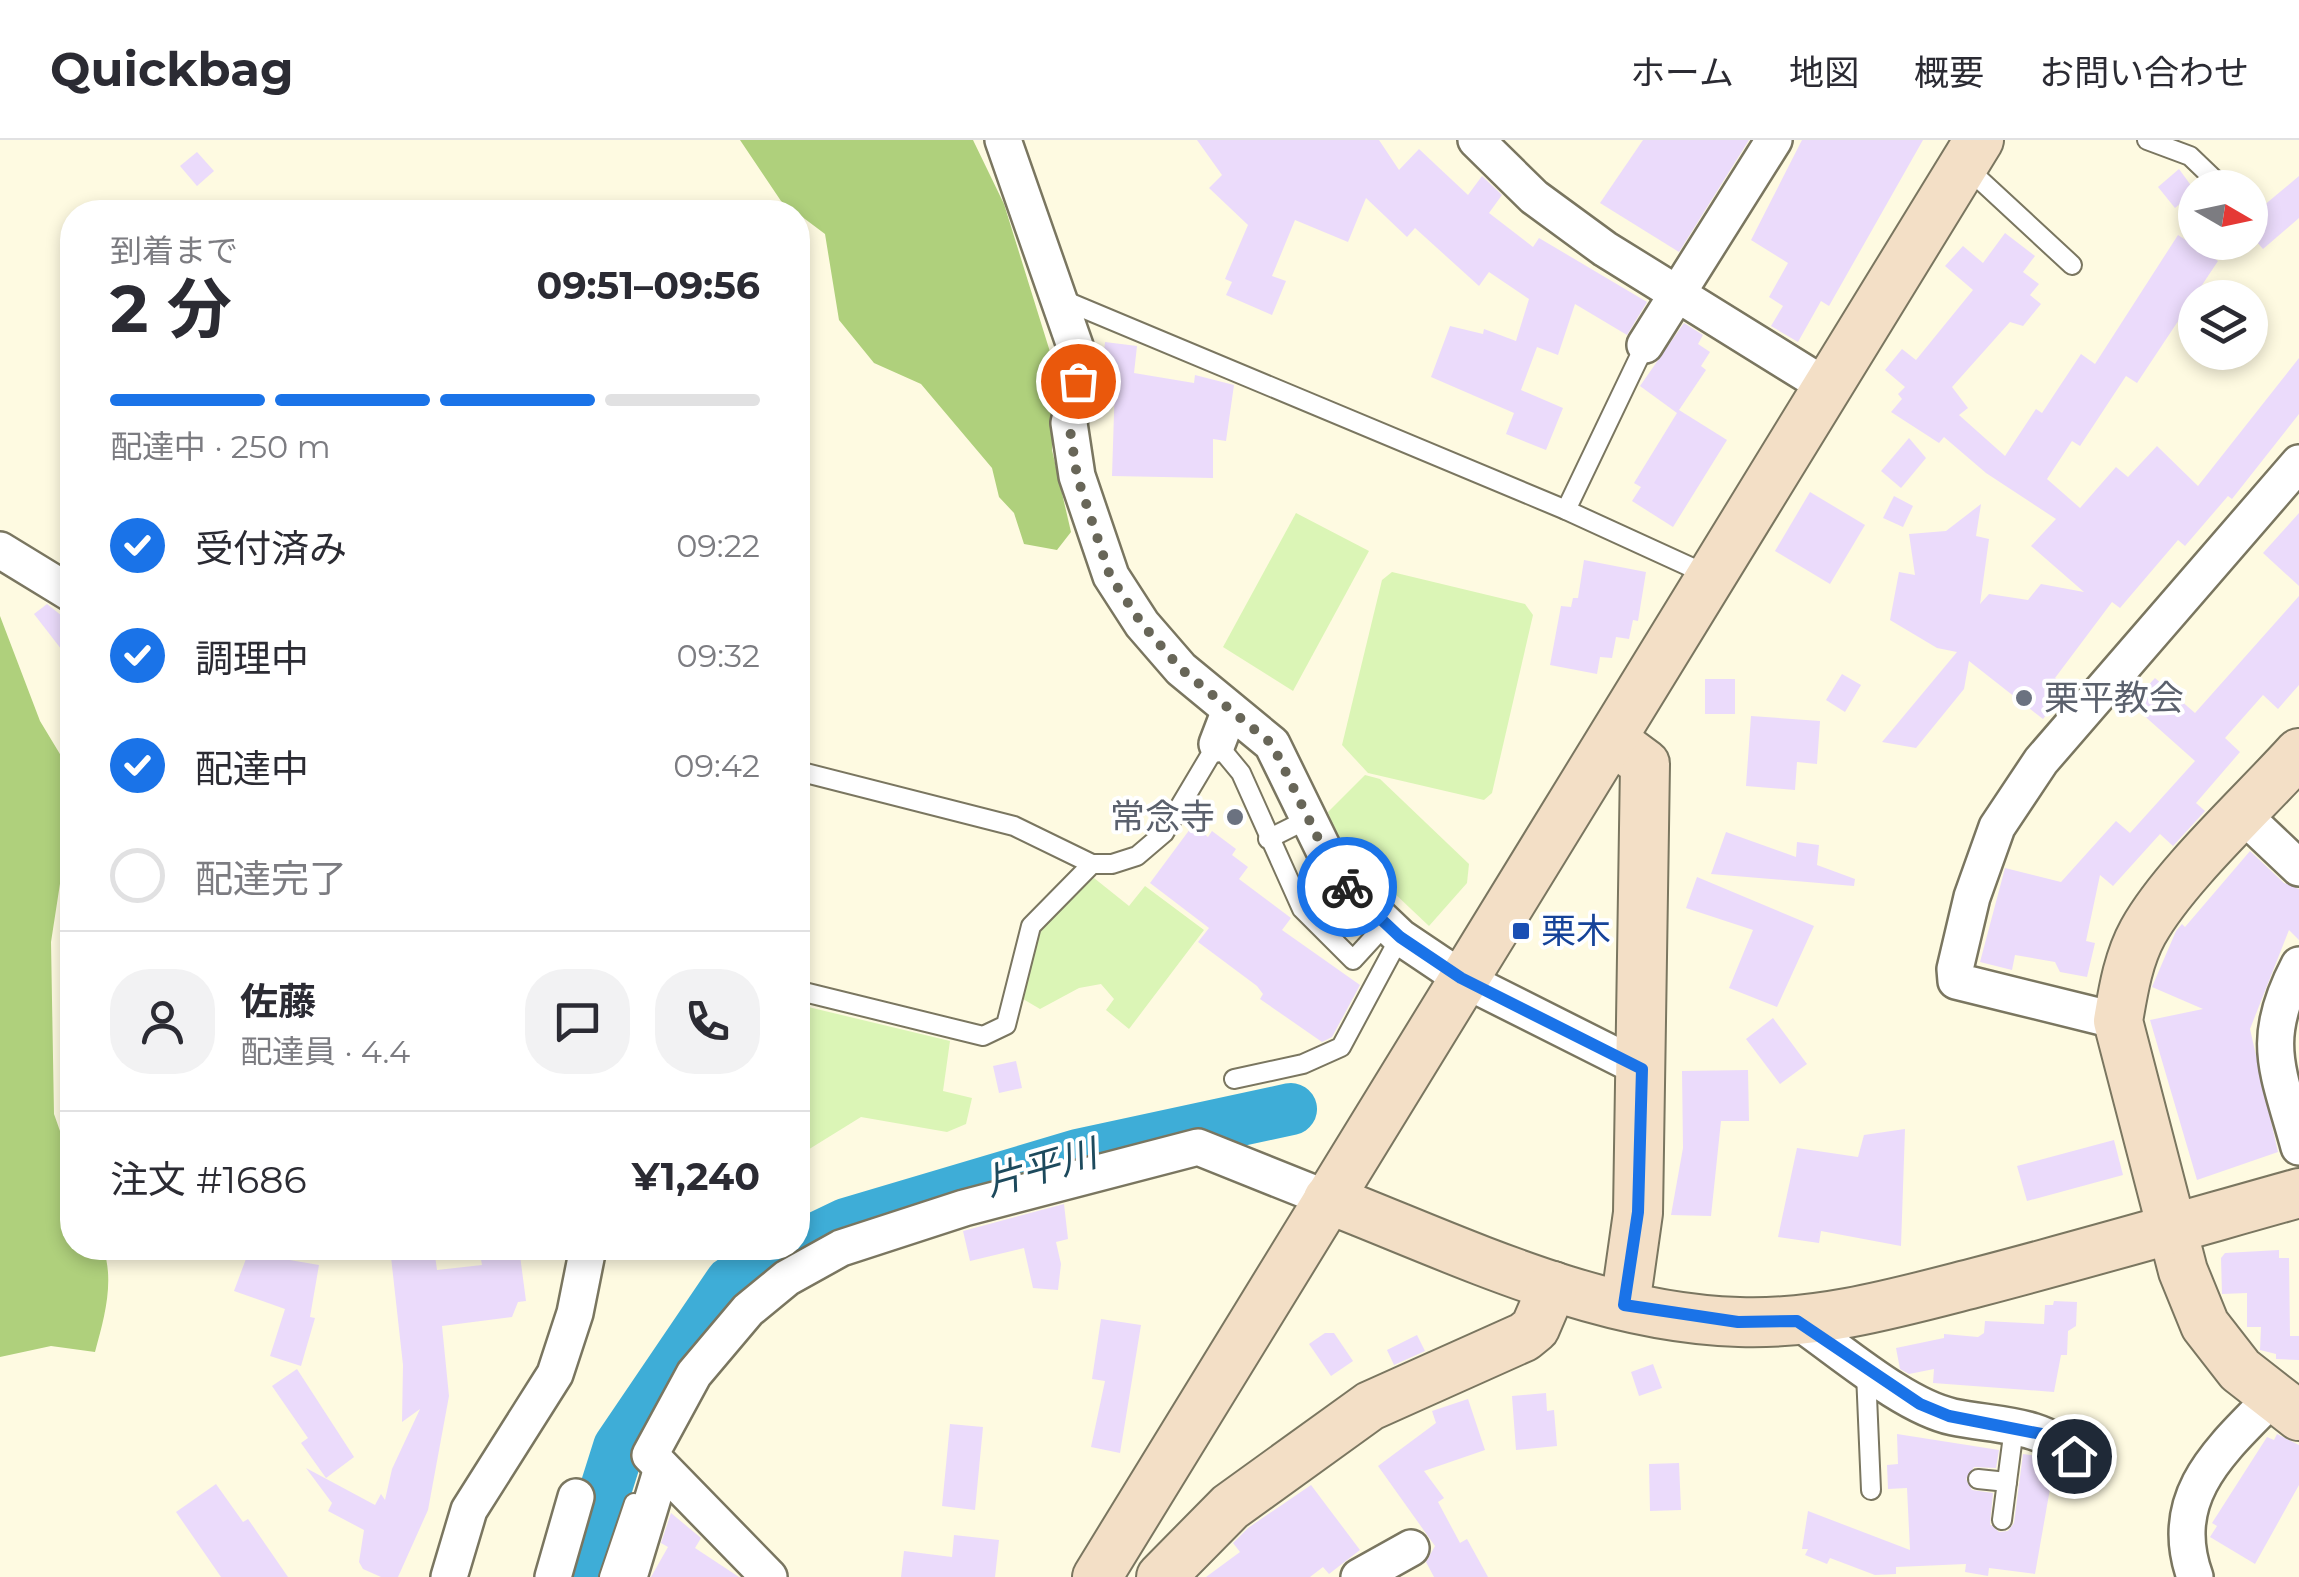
<!DOCTYPE html>
<html lang="ja">
<head>
<meta charset="utf-8">
<style>
  :root { --surface:#fff; --page:#f2f2f3; --text:#2b2b33; --muted:#7c7c81; --line:#e1e1e2; --accent:#1a73e8 }
  body { margin:0; font-family:Montserrat,"Noto Sans JP",sans-serif; background:var(--page); color:var(--text); height:100vh; display:flex; flex-direction:column; font-size:38px; white-space:nowrap }
  * { box-sizing:border-box; margin:0 }
  p { font-size:32px; color:var(--muted) }
  .icon { flex:none; width:55px; height:55px; fill:none; stroke:currentColor; stroke-width:2; stroke-linecap:round; stroke-linejoin:round }
  .map { position:relative; flex:1; overflow:hidden }
  .details { position:absolute; left:60px; top:60px; width:750px; height:1060px; display:flex; flex-direction:column; background:var(--surface); border-radius:40px; box-shadow:0 5px 15px #0003 }
  .details>* { flex:none }
  .needle { width:65px; rotate:99deg }
  .buttons { position:absolute; left:2178px; top:30px; display:grid; gap:20px }
  .buttons a { display:grid; place-items:center; width:90px; height:90px; border-radius:50%; background:var(--surface); box-shadow:0 5px 15px #0003; font-size:50px }
  .pin { position:absolute; display:grid; place-items:center; width:85px; height:85px; color:#fff; margin:-42px; border:5px solid #fff; border-radius:50%; box-shadow:0 2px 10px #0007 }
  .courier { position:absolute; display:grid; place-items:center; width:100px; height:100px; margin:-50px; border:8px solid #1a73e8; border-radius:50%; background:#fff; color:#222; box-shadow:0 2px 12px #0007 }
  .overview em { font-style:normal; font-weight:700 }
  .overview div { display:flex; flex-direction:column-reverse }
  .overview { display:flex; align-items:center; justify-content:space-between; height:170px; padding:0 50px }
  h1 { font-size:65px; font-weight:700; line-height:75px }
  .bar { display:grid; grid-template-columns:repeat(4,1fr); gap:15px 10px; align-content:center; height:120px; padding:0 50px }
  .bar i { height:12px; border-radius:8px; background:var(--line) }
  .bar .active { background:var(--accent) }
  .bar p { grid-column:span 4 }
  .line { display:flex; align-items:center; gap:25px; padding:0 50px; border-top:2px solid var(--line) }
  .line div { flex:1 }
  .round { display:grid; place-items:center; flex:none; width:105px; height:105px; border-radius:40px; background:var(--page) }
  ol { padding:0 50px; list-style:none }
  li { display:flex; align-items:center; gap:30px; height:110px }
  li p { margin-inline-start:auto }
  li .icon { padding:10px; border-radius:50%; background:var(--accent); color:#fff; stroke-width:4 }
  li:last-child { color:var(--muted) }
  li i { width:55px; height:55px; border:5px solid var(--line); border-radius:50% }
  header { display:flex; align-items:center; gap:60px; box-sizing:border-box; height:140px; padding:0 50px; background:var(--surface); border-bottom:2px solid var(--line) }
  header strong { font-size:48px }
  nav { display:flex; gap:55px; margin-inline-start:auto; font-size:35px }
  .map>svg:first-child { display:block }
</style>
</head>
<body>
<header>
<strong>Quickbag</strong>
<nav><a>ホーム</a><a>地図</a><a>概要</a><a>お問い合わせ</a></nav>
</header>
<div class="map">
<svg width="2299" height="1437" viewBox="0 0 2299 1437">
  <rect width="100%" height="100%" fill="#fefae1"/>
  <g fill="#dbf5b6">
    <path d="M1296,373L1369,411L1293,551L1223,507Z"/>
    <path d="M1392,432L1525,464L1533,475L1492,653L1484,660L1368,633L1342,605L1382,440Z"/>
    <path d="M1365,635L1380,639L1469,724L1467,743L1429,786L1338,700L1328,672Z"/>
    <path d="M1094,738L1129,766L1145,746L1204,790L1129,889L1106,870L1114,859L1101,844L1079,848L1040,869L1018,856C1034,786 1042,784 1094,738Z"/>
    <path d="M804,866L950,901L943,951L972,958L966,984L947,992L861,977L798,1016V875Z"/>
  </g>
  <g fill="#afd07c">
    <path d="M740,0H973L1004,64L1051,215L1055,248L1052,310L1071,392L1057,410L1024,404L1014,373L999,357L992,328L921,244L874,223L839,180L825,94L781,61Z"/>
    <path d="M0,476L40,581L72,634V666L51,802L54,974L72,1025V1108H103C115,1141 104,1179 95,1212L51,1206L0,1217Z"/>
  </g>
  <g fill="none" stroke-linecap="round" stroke-linejoin="round">
    <g stroke="#3eadd7" stroke-width="52">
      <path d="M798,1107L846,1084L1078,1015L1291,969"/>
      <path d="M578,1437L619,1307L731,1142L797,1108"/>
    </g>
  </g>
  <g fill="#ebdbfb">
    <path d="M1197,0H1379L1399,30L1419,9L1468,55L1482,36L1502,55L1489,73L1533,107L1539,98L1647,162L1627,195L1575,164L1558,215L1537,207L1521,250L1563,268L1546,310L1506,294L1514,273L1431,237L1450,186L1483,194L1484,189L1516,201L1529,159L1489,132L1479,146L1415,88L1407,97L1366,58L1348,102L1295,80L1272,136L1286,141L1272,175L1226,155L1232,142L1225,139L1248,85L1209,48L1222,35Z"/>
    <path d="M1643,0H1749L1679,112L1600,63Z"/>
    <path d="M1802,0H1923L1829,166L1821,161L1798,202L1771,186L1783,166L1769,157L1788,123L1751,100Z"/>
    <path d="M197,12L214,31L197,46L180,26Z"/>
    <path d="M2179,29L2195,51L2175,68L2158,47Z"/>
    <path d="M2299,36V78L2263,109L2250,94V77Z"/>
    <path d="M2005,93L2035,116L2023,132L2039,144L2030,155L2041,164L2023,186L2010,182L1952,247L1968,268L1959,275L2005,316L2036,269L2042,273L2081,214L2095,224L2178,95L2218,121L2137,243L2126,236L2080,306L2072,301L2047,339L2080,368L2116,327L2128,337L2157,306L2198,346L2299,218V274L2232,359L2228,356L2185,406L2178,400L2120,468L2112,462L2055,538L2068,548L2043,579L1969,521L1964,549L1916,608L1882,602L1957,512L1937,508L1890,480L1899,432L1915,435L1909,394L1946,391L1981,364L1976,396L1989,399L1980,464L1989,454L2028,460L2041,444L2084,452L2031,406L2056,379L1986,333L1944,297L1939,303L1891,272L1902,259L1898,254L1905,247L1885,230L1902,209L1916,220L1973,150L1945,126L1963,106L1983,123Z"/>
    <path d="M1684,183L1703,195L1698,204L1710,212L1701,226L1706,230L1679,270L1727,300L1673,387L1632,361L1641,347L1634,343L1677,273L1640,246Z"/>
    <path d="M1105,202L1137,206L1134,233L1194,243L1195,235L1234,245L1226,301L1213,299V338L1112,336L1115,242L1101,240Z"/>
    <path d="M1909,298L1926,318L1901,348L1881,331Z"/>
    <path d="M1810,352L1865,385L1830,444L1775,411Z"/>
    <path d="M1894,356L1913,366L1903,387L1883,378Z"/>
    <path d="M2299,373V446L2263,413Z"/>
    <path d="M1584,420L1646,432L1638,481L1633,480L1629,499L1616,497L1612,518L1600,517L1597,534L1550,525L1561,466L1571,467L1573,458H1578Z"/>
    <path d="M2299,456V545L2278,569L2263,555L2225,598L2240,612L2196,663L2205,671L2173,706L2160,694L2113,746L2100,735L2086,801L2095,803L2087,837L2060,832L2055,822L2015,815L2012,830L1980,822L2005,728L2061,742L2116,681L2130,693L2195,621L2131,564L2155,538L2195,573Z"/>
    <path d="M47,464L72,484V523L34,474Z"/>
    <path d="M1842,534L1861,545L1845,572L1826,560Z"/>
    <rect x="1705" y="539" width="30" height="35"/>
    <path d="M1751,576L1820,581L1817,624L1797,622L1795,650L1746,646Z"/>
    <path d="M1193,685L1208,697L1212,691L1236,709L1232,715L1248,727L1239,739L1291,778L1282,790L1360,845L1332,897L1322,902L1260,859L1263,854L1257,846L1198,802L1209,788L1150,743Z"/>
    <path d="M1726,692L1796,717L1797,702L1819,705L1817,725L1855,739L1854,746L1711,734Z"/>
    <path d="M2250,711L2284,743L2299,749V800L2289,790L2250,889L2278,1012L2197,1040L2150,880L2203,869L2152,847L2176,791L2182,784L2185,787Z"/>
    <path d="M1697,737L1814,786L1777,867L1729,848L1753,790L1686,768Z"/>
    <path d="M1773,878L1807,924L1780,944L1746,899Z"/>
    <path d="M1016,921L1022,948L999,953L993,926Z"/>
    <path d="M1748,930L1749,981H1721L1711,1076L1671,1075L1683,1008L1682,931Z"/>
    <path d="M1905,989L1901,1106L1821,1091L1819,1103L1778,1097L1797,1008L1858,1017L1864,995Z"/>
    <path d="M2114,1000L2123,1035L2027,1061L2017,1026Z"/>
    <path d="M1064,1064L1068,1099L1056,1102L1061,1124L1058,1150L1033,1148L1024,1108L970,1121L963,1091Z"/>
    <path d="M250,1108H272L286,1113L284,1119L319,1125L310,1177L315,1178L301,1226L270,1216L285,1169L234,1151Z"/>
    <path d="M390,1108H434L437,1130L482,1125L479,1108H519L526,1161L518,1162L512,1177L442,1186L449,1256L428,1370L398,1437H381L363,1429L359,1422L364,1390L328,1371L332,1363L306,1328L375,1365L381,1354L385,1360L392,1329L420,1269L402,1282L403,1225Z"/>
    <path d="M2279,1110V1118H2289L2290,1196H2299V1220L2276,1219V1214L2260,1210L2261,1187H2247V1153L2222,1154L2221,1118L2225,1113Z"/>
    <path d="M2054,1161L2077,1162L2076,1186L2068,1191L2067,1215H2061L2054,1252L1933,1243L1934,1229L1909,1234L1900,1229L1896,1208L1944,1198V1194L1978,1197L1984,1193L1985,1181L2044,1184L2045,1165H2053Z"/>
    <path d="M1101,1179L1141,1185L1120,1313L1091,1307L1105,1241L1092,1239Z"/>
    <path d="M1325,1193H1334L1353,1221L1331,1236L1309,1204Z"/>
    <path d="M1417,1195L1425,1211L1394,1225L1387,1210Z"/>
    <path d="M1653,1224L1662,1248L1639,1256L1631,1232Z"/>
    <path d="M297,1229L354,1317L326,1338L301,1303L308,1298L272,1246Z"/>
    <path d="M1546,1253L1547,1271L1554,1270L1557,1306L1516,1310L1512,1256Z"/>
    <path d="M1468,1259L1485,1310L1424,1331L1444,1358L1438,1362L1460,1403L1467,1399L1488,1437H1434L1426,1422L1435,1406L1378,1326L1436,1283L1432,1271Z"/>
    <path d="M950,1284L983,1287L975,1370L942,1366Z"/>
    <path d="M1897,1294L1999,1310L1996,1328L1974,1327L1966,1339L1972,1350L1993,1353L1990,1384L1999,1392L2008,1391L2014,1383L2023,1314L2039,1316L2054,1326L2035,1434L1989,1428L1988,1436L1965,1432L1966,1424L1896,1427V1434L1875,1435L1830,1418L1827,1424L1805,1415L1808,1409H1802L1808,1371L1910,1410L1907,1348L1888,1349L1887,1325L1898,1324Z"/>
    <path d="M2277,1294L2299,1305V1345L2255,1424L2210,1397L2217,1386L2212,1383L2267,1297L2274,1300Z"/>
    <path d="M1679,1323L1681,1370L1650,1371L1649,1324Z"/>
    <path d="M216,1344L243,1382L248,1379L288,1437H221L176,1372Z"/>
    <path d="M1311,1345L1360,1410L1329,1434L1323,1427L1310,1437H1206L1240,1412L1233,1403L1248,1388Z"/>
    <path d="M671,1373L701,1398L695,1408L739,1437H651L668,1407L661,1403Z"/>
    <path d="M954,1395L999,1400L995,1437H901L904,1411L952,1417Z"/>
  </g>
  <g fill="none" stroke-linecap="round" stroke-linejoin="round">
    <defs>
      <g id="lane">
        <path d="M2147,0L2190,16L2215,40"/>
        <path d="M1964,25L2072,125"/>
        <path d="M1061,159L1566,370L1708,435"/>
        <path d="M1566,370L1645,205"/>
        <path d="M798,631L1014,686L1092,724H1112L1137,716L1164,693L1217,604L1241,633L1302,769L1353,820L1386,784"/>
        <path d="M1268,699L1310,678"/>
        <path d="M798,860L804,852L983,896L1006,885L1031,786L1092,724"/>
        <path d="M1234,939L1303,924L1341,907L1400,797"/>
        <path d="M1866,1233L1871,1350"/>
        <path d="M1978,1339L2007,1342"/>
        <path d="M2002,1380L2014,1288"/>
        <path d="M609,1437L634,1363"/>
      </g>
      <g id="street">
        <path d="M1003,0L1075,206L1079,241L1069,283L1077,336L1111,436L1142,484L1181,529L1272,604L1337,737L1400,797L1461,838L1642,929"/>
        <path d="M1476,0L1534,57L1605,109L1829,248"/>
        <path d="M1645,205L1774,0"/>
        <path d="M0,410L72,454"/>
        <path d="M1217,604L1230,570"/>
        <path d="M2243,675L2299,728"/>
        <path d="M2299,825C2259,901 2278,929 2299,1007"/>
        <path d="M2118,881L1956,841L1955,829L1972,757L1997,687L2041,621L2299,323"/>
        <path d="M1797,1181C1840,1210 1903,1266 1953,1277C1996,1286 2043,1283 2074,1316"/>
        <path d="M449,1437L469,1370L555,1234L575,1173L588,1108"/>
        <path d="M553,1437L576,1357"/>
        <path d="M629,1437L662,1328"/>
        <path d="M769,1437L650,1315L694,1234L748,1170L787,1138L841,1108L964,1068L1198,1007L1328,1059"/>
        <path d="M1359,1437L1411,1408"/>
        <path d="M2195,1437C2166,1356 2221,1310 2273,1257"/>
      </g>
      <g id="secondary">
        <path d="M1614,601L1645,624L1638,1073L1625,1165"/>
        <path d="M2299,613C2254,663 2174,736 2143,792C2128,819 2123,852 2118,881L2183,1131L2205,1185L2240,1230L2299,1276"/>
        <path d="M1328,1059C1459,1110 1596,1178 1739,1182C1820,1185 1900,1162 1978,1142C2085,1114 2192,1083 2299,1053"/>
        <path d="M1097,1437L1979,0"/>
        <path d="M1161,1437L1230,1367L1370,1266L1524,1197L1535,1188L1553,1146"/>
      </g>
    </defs>
    <use href="#lane" stroke="#7a7660" stroke-width="22"/>
    <use href="#street" stroke="#7a7660" stroke-width="40"/>
    <use href="#secondary" stroke="#7a7660" stroke-width="52"/>
    <use href="#lane" stroke="#fff" stroke-width="18"/>
    <use href="#street" stroke="#fff" stroke-width="35"/>
    <use href="#secondary" stroke="#f3dfc6" stroke-width="48"/>
  </g>
  <g fill="none" stroke-linecap="round" stroke-linejoin="round">
    <path stroke="#686658" stroke-width="10" stroke-dasharray="0 18" d="M1078,241L1069,283L1077,336L1110,436L1142,484L1181,529L1272,604L1337,737L1347,747"/>
    <path stroke="#1a73e8" stroke-width="12" d="M1347,747L1400,797L1461,838L1642,929L1638,1072L1624,1165L1738,1182L1797,1181L1920,1264L1949,1276L2057,1297L2074,1316"/>
  </g>
  <g fill="#6b7280" stroke="#fff" stroke-width="4">
    <circle cx="2024" cy="558" r="10"/>
    <circle cx="1235" cy="677" r="10"/>
  </g>
  <rect fill="#1a4fb4" stroke="#fff" stroke-width="4" x="1511" y="781" width="20" height="20" rx="5"/>
  <g text-anchor="middle" stroke-width="8" stroke-linejoin="round" paint-order="stroke">
    <g font-size="35" fill="#5b616d" stroke="#fff" text-anchor="start">
      <text x="2044" y="570">栗平教会</text>
      <text x="1215" y="689" text-anchor="end">常念寺</text>
    </g>
    <g font-size="35" fill="#164399" stroke="#fff" text-anchor="start">
      <text x="1541" y="803">栗木</text>
    </g>
    <g font-size="38" font-style="italic" fill="#1d4a5d" stroke="#fff">
      <text transform="translate(1041 1028) rotate(-16)" y="13">片平川</text>
    </g>
  </g>
</svg>
<div class="buttons">
<a><svg class="needle" viewBox="-14 -14 28 28"><path d="M0-13l5 13h-10z" fill="#e53935"/><path d="M0 13l5-13h-10z" fill="#7c7c81"/></svg></a>
<a><svg class="icon" aria-label="layers" viewBox="0 0 24 24"><path d="M12 4l9 5-9 5-9-5zM3 14l9 5 9-5"/></svg></a>
</div>
<div class="pin" style="left:1078px;top:241px;background:#ea580c"><svg class="icon" aria-label="bag" viewBox="0 0 24 24"><path d="M5 8h14l-1 12H6zM9 8a3 3 0 0 1 6 0"/></svg></div>
<div class="pin" style="left:2074px;top:1316px;background:#1f2937"><svg class="icon" aria-label="home" viewBox="0 0 24 24"><path d="M3 11l9-7 9 7M6 9v11h12V9"/></svg></div>
<div class="courier" style="left:1347px;top:747px"><svg class="icon" aria-label="bike" viewBox="0 0 24 24"><circle cx="6" cy="16" r="4"/><circle cx="18" cy="16" r="4"/><path d="M6 16l4-8h5l3 8M10 8l3 8H6M13 5h3"/></svg></div>
<section class="details">
<div class="overview"><div><h1>2 分</h1><p>到着まで</p></div><em>09:51–09:56</em></div>
<div class="bar"><i class="active"></i><i class="active"></i><i class="active"></i><i></i><p>配達中 · 250 m</p></div>
<ol>
<li><svg class="icon" aria-label="check" viewBox="0 0 24 24"><path d="M5 12l5 5 9-10"/></svg>受付済み<p>09:22</p></li>
<li><svg class="icon" aria-label="check" viewBox="0 0 24 24"><path d="M5 12l5 5 9-10"/></svg>調理中<p>09:32</p></li>
<li><svg class="icon" aria-label="check" viewBox="0 0 24 24"><path d="M5 12l5 5 9-10"/></svg>配達中<p>09:42</p></li>
<li><i></i>配達完了</li>
</ol>
<div class="line" style="height:180px"><a class="round"><svg class="icon" aria-label="person" viewBox="0 0 24 24"><circle cx="12" cy="8" r="4"/><path d="M4 21q1-7 8-7t8 7"/></svg></a><div><b>佐藤</b><p>配達員 · 4.4</p></div><a class="round"><svg class="icon" aria-label="chat" viewBox="0 0 24 24"><path d="M4 5h16v11H9l-5 4z"/></svg></a><a class="round"><svg class="icon" aria-label="phone" viewBox="0 0 24 24"><path d="M5 4h4l2 5-3 2q2 4 5 5l2-3 5 2v4C11 20 4 13 5 4z"/></svg></a></div>
<div class="line" style="height:130px"><div>注文 #1686</div><b>¥1,240</b></div>
</section>
</div>
</body>
</html>
